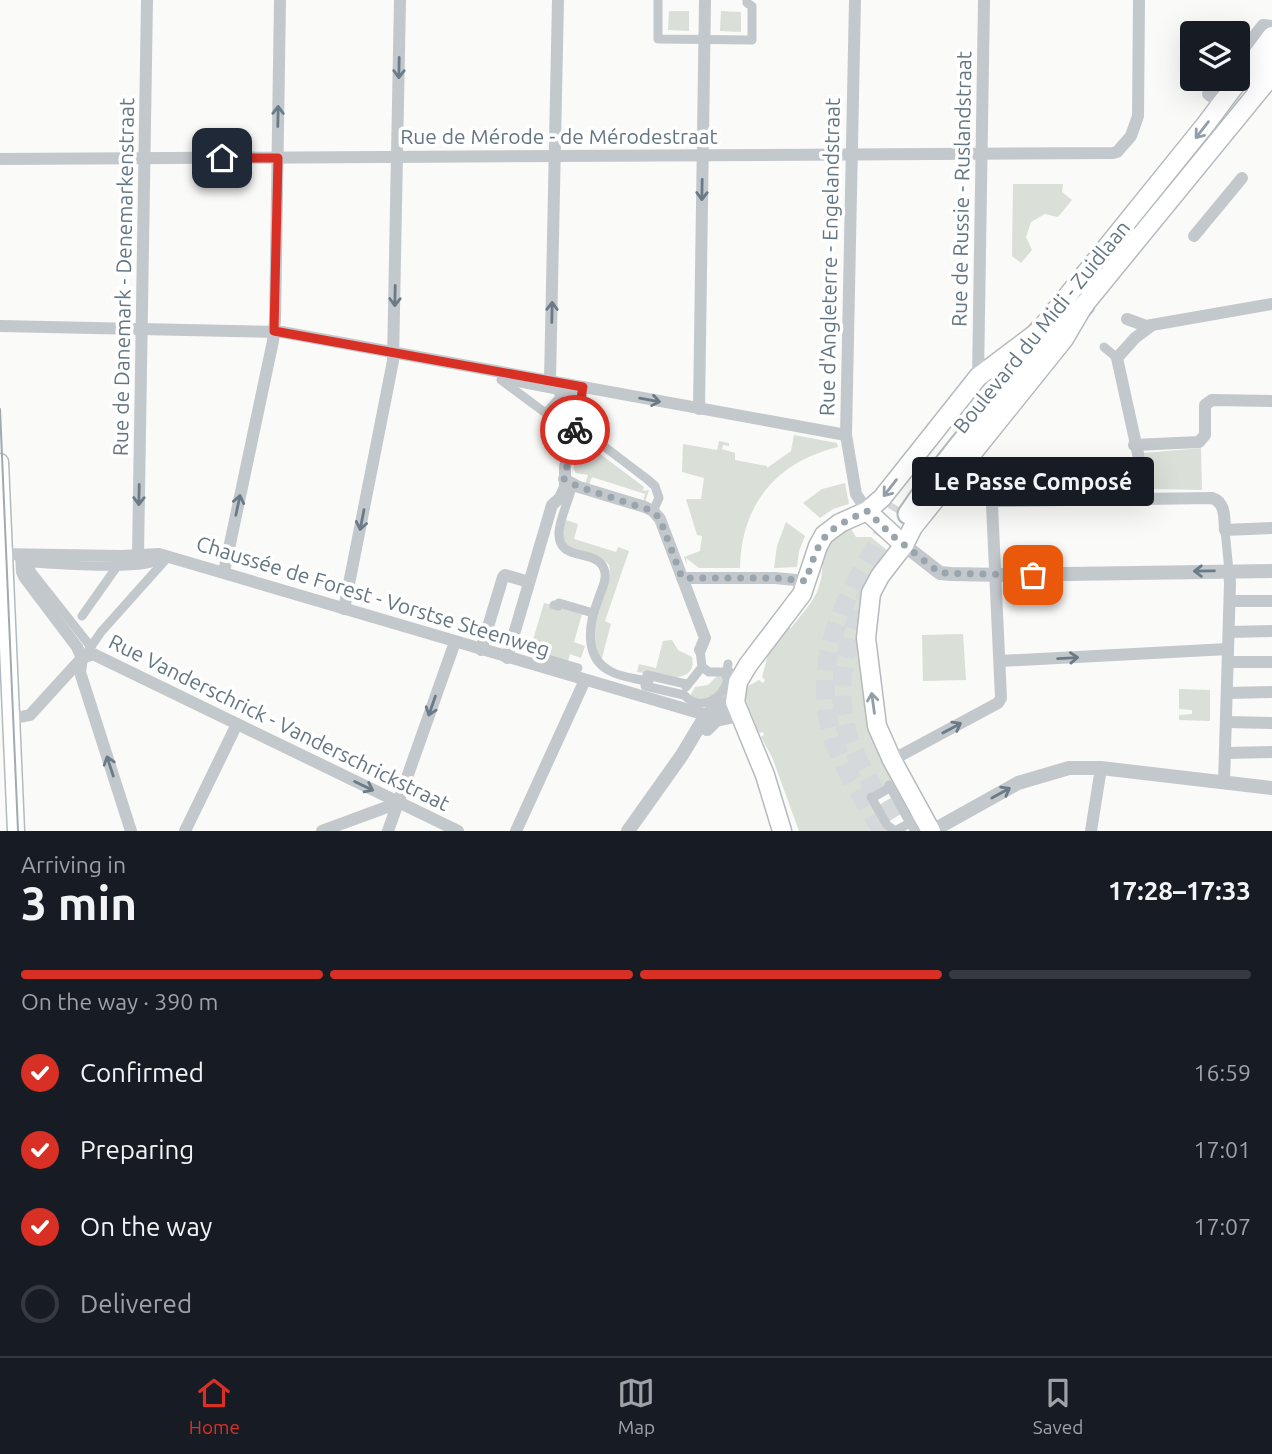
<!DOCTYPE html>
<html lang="en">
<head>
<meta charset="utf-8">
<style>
  :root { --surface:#171b24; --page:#242831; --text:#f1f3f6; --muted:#9ea1a6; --line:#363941; --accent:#d93025 }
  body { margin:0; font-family:Ubuntu,sans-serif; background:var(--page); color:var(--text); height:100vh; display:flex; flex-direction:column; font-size:26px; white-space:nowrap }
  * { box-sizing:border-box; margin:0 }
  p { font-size:23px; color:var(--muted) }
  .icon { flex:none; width:38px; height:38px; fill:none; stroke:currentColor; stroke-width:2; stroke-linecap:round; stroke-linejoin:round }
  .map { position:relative; height:831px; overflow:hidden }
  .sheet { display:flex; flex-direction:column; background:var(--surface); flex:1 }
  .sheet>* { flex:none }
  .tools { position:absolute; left:1180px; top:21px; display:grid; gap:14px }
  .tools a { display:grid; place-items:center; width:70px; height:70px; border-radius:7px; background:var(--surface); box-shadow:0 7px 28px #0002; font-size:35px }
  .pin { position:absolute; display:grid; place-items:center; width:60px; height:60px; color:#fff; margin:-30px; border-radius:14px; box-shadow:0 4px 10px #0006 }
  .courier { position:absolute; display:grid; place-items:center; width:70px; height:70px; margin:-35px; border:5px solid #d93025; border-radius:50%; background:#fff; color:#222; box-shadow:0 2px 9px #0007 }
  .bubble { position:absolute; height:49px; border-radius:7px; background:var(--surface); box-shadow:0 7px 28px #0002; font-size:23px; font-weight:600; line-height:49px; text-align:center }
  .headline em { font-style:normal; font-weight:600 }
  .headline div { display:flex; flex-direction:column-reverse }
  .headline { display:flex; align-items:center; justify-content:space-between; height:119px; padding:0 21px }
  h1 { font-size:46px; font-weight:600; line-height:52px }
  .bar { display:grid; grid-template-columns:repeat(4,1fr); gap:10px 7px; align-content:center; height:84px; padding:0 21px }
  .bar i { height:9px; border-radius:5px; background:var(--line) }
  .bar .on { background:var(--accent) }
  .bar p { grid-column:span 4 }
  ol { padding:0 21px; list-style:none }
  li { display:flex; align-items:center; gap:21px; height:77px }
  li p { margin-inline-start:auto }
  li .icon { padding:7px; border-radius:50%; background:var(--accent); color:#fff; stroke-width:4 }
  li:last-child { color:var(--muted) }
  li i { width:38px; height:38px; border:4px solid var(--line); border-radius:50% }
  .tabs { display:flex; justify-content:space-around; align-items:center; height:98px; border-top:2px solid var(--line); background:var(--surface); font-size:19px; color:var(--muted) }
  .tabs a { display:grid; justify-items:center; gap:4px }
  .tabs .on { color:var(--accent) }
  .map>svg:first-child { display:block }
</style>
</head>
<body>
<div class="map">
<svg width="1272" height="831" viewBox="0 0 1272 831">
  <rect width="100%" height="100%" fill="#fafaf8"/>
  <g fill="#dadfd7">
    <path d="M669,11H689V31L668,30Z"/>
    <path d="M721,11L741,12V32L720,31Z"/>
    <path d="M1013,184H1063L1062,192L1072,200L1058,217L1045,214L1031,222L1026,237L1032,250L1021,263L1012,256Z"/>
    <path d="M794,435L837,443L838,447C776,462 741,505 740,568H699L686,558L687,565L684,557L700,551L702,536L697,535L686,499H701L704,478L682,472L683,444L717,450L719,441L729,443V446L723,445L722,449L735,453V460L767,466V468L791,451Z"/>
    <path d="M583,441L644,487L643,491L649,490L645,502H643L645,494L592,477L589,485L585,484L588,475L576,473L573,468Z"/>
    <path d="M1201,448L1202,490L1151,489L1144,453Z"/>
    <path d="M845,483L849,504L833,509L820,518L803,503L822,489Z"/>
    <path d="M566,520L578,524L574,539L616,552L618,547L629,551L605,621L611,624L601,661C588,635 597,613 606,586C608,579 611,573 609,565C603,556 577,551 564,546L562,529Z"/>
    <path d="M786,522L805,536L799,551L797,567L774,568L777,546Z"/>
    <path d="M851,529L856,537H871L888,551L887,558L862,604L897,781L872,795L870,799L887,831H799L772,757L761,737L764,735L763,732L759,733L746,700L745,688L759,680L763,683L765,680L762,677L769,651L788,627L791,628C799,617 811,605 817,592C829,564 813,545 851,529Z"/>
    <path d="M544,603L566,608L582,614L574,642L585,646L581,658L570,654L568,661L530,650Z"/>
    <path d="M963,634L966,680L923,681L922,635Z"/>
    <path d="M672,640L678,650L692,657C696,676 680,679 665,676L666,673L664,676L637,672L639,664L656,668L663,641Z"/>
    <path d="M725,675L722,691L704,701L690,696L695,687L708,685L717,676Z"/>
    <path d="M1179,689L1210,690V721L1179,720V715L1192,714V710L1179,709Z"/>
  </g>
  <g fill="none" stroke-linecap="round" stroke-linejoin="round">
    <g stroke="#d5d9db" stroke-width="19" stroke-dasharray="19 10" stroke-linecap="butt">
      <path d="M872,585C849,631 833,679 847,731C855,762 883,802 900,831"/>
      <path d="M882,831C866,802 841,767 832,736C807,645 857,581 899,507"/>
    </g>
    <defs>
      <path id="secondary" d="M0,462L16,831"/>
      <g id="primary">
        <path d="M1254,83L1272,58"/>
        <path d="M867,511L904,545"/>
        <path d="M782,831L765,775L735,702L738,682L748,665L802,594L818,546L824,535L840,523L867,511L882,498L978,377L1039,331L1206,124L1272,36"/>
        <path d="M931,831L892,760L877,726L866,638L871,593L880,576L904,545L913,527L1064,339L1084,305L1272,75"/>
      </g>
      <g id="trunk">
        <path d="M1018,357L1039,331"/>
        <path d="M908,514C959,439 1021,370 1084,305"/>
      </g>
    </defs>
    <use href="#secondary" stroke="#b3babf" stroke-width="19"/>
    <use href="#primary" stroke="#b5babe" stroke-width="21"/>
    <use href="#trunk" stroke="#b4b9bd" stroke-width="23"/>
    <g stroke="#c3c8cc" stroke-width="9">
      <path d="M658,0V39L752,40V6L747,3V0"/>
      <path d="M1104,347L1117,358"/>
      <path d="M501,380L567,429L572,393"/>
      <path d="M505,380L572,393"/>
      <path d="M546,413L560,397L557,389"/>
      <path d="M578,433L593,438L647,479L655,486L659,498L653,511"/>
      <path d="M571,491C567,504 560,519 559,532C557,563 597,548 604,569C608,579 601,590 598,600C589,623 583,657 610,671C620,677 634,678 646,681L647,675L686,684"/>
      <path d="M981,496L992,505"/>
      <path d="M1225,530L1229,571"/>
      <path d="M554,605L558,606L559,603L593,613"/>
      <path d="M82,616L118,565"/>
      <path d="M91,647L31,571L30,563C55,564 139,571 156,561"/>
      <path d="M700,650L702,667L709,672H730"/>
      <path d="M88,651L101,632L168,557"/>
      <path d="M539,654L541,657L578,668"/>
      <path d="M649,681H646L645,686L684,695C701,713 723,699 728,679L726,676L728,664"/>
      <path d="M686,687L702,667"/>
      <path d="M889,785L910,823L915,820"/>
      <path d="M871,797L887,825L895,831"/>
      <path d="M872,798L891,787"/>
      <path d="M895,831L910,823L915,831"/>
    </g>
    <g stroke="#c3c8cc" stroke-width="12">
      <path d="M855,0L846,435L856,494L867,511"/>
      <path d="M1237,57L1263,25L1272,26"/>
      <path d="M1220,79L1208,94L1221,105"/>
      <path d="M0,159L1113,153L1117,152L1131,136L1138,116L1139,0"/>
      <path d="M1194,236L1242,178"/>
      <path d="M1127,319L1146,326L1272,304"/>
      <path d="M0,326L282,332L846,435"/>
      <path d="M978,377L984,0"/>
      <path d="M550,380L558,0"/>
      <path d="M699,409L705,0"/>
      <path d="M1134,445L1199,442L1205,435V405L1212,400L1272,401"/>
      <path d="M564,479L579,487L645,507L653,511L660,519L705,638L700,650"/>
      <path d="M1148,499L1117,358L1135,338L1151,326"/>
      <path d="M0,554L122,556L159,554L706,715"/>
      <path d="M138,554L147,0"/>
      <path d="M21,555L22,572L25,578L77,647L82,658"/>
      <path d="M224,572L273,341L275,321L280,0"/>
      <path d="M682,578H775L806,581"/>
      <path d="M1230,601H1272"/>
      <path d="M344,609L393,361L400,0"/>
      <path d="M1229,632L1272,631"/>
      <path d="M481,650L503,577L505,575L529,582"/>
      <path d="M82,658L80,672L131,831"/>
      <path d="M507,658L552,505L560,498L565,487V467L583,387"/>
      <path d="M1000,661L1228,649"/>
      <path d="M1228,662H1272"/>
      <path d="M1227,693L1272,692"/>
      <path d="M11,719L30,715L82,658L93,654L458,831"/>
      <path d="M1226,722L1272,723"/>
      <path d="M1225,753L1272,752"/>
      <path d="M892,760L998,703L1001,698L992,505L996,501L1212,498C1226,503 1224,517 1225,530L1272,528"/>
      <path d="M1224,783L1230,583L1229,571"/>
      <path d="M185,831L237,724"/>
      <path d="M322,831L398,803"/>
      <path d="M388,831L455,642"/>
      <path d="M516,831L585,680"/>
      <path d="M1091,831L1101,768"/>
    </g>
    <g stroke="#c3c8cc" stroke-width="14">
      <path d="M904,545L940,573L951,574L1005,575L1272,571"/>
      <path d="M707,729L716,720L739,715"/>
      <path d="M628,831L682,755L706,715L729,702L735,693"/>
      <path d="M932,831L1018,783L1069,768H1101L1272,788"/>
    </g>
    <use href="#secondary" stroke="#fff" stroke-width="16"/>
    <use href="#primary" stroke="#fff" stroke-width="18"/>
    <use href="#trunk" stroke="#fff" stroke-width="19"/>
    <path stroke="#a2aab0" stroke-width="2" d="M0,409L18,831"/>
  </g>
  <defs><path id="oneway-shaft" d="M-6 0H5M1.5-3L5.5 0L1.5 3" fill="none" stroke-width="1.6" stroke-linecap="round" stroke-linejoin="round" transform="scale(1.75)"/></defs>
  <g stroke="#6a7a87">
    <use href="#oneway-shaft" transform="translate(399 68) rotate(91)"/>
    <use href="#oneway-shaft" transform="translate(278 116) rotate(-89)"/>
    <use href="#oneway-shaft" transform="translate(702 190) rotate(91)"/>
    <use href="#oneway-shaft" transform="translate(395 296) rotate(91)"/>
    <use href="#oneway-shaft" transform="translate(552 312) rotate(-89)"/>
    <use href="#oneway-shaft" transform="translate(650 400) rotate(10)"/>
    <use href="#oneway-shaft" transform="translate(139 495) rotate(91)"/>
    <use href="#oneway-shaft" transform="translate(238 505) rotate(-78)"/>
    <use href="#oneway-shaft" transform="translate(362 520) rotate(101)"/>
    <use href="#oneway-shaft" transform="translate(1204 571) rotate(179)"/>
    <use href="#oneway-shaft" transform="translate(1068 658) rotate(-3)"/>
    <use href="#oneway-shaft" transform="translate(432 706) rotate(109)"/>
    <use href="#oneway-shaft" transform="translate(952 728) rotate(-28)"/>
    <use href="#oneway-shaft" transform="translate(110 766) rotate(-108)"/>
    <use href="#oneway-shaft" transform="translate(364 786) rotate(26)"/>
    <use href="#oneway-shaft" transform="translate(1001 793) rotate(-29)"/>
  </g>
  <g stroke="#939fa8">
    <use href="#oneway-shaft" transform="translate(1202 130) rotate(128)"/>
    <use href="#oneway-shaft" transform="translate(890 488) rotate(128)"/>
    <use href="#oneway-shaft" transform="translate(873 703) rotate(-98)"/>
  </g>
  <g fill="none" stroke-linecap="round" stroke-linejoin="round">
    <path stroke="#99a4ac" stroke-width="7" stroke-dasharray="0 12.6" d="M575,430L564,479L579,487L653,511L660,519L682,578H775L806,581C820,536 823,531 867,511L894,537L940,573L1033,575"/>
    <path stroke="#d93025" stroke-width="9" d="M222,158H278L274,331L583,387L575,430"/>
  </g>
  <g text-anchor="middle" stroke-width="7" stroke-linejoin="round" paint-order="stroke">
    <g font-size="21" fill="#657683" stroke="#fff">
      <text x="559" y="144">Rue de Mérode - de Mérodestraat</text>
      <text transform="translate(962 189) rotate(-89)" y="7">Rue de Russie - Ruslandstraat</text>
      <text transform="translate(830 257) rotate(-89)" y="7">Rue d'Angleterre - Engelandstraat</text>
      <text transform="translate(124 277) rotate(-89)" y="7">Rue de Danemark - Denemarkenstraat</text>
      <text transform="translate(1042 327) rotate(-51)" y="7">Boulevard du Midi - Zuidlaan</text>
      <text transform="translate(373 597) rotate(17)" y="7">Chaussée de Forest - Vorstse Steenweg</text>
      <text transform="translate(279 723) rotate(26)" y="7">Rue Vanderschrick - Vanderschrickstraat</text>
    </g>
  </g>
</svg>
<div class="tools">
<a><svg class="icon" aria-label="layers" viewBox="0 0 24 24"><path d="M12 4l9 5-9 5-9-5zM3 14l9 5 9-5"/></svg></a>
</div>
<div class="pin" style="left:1033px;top:575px;background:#ea580c"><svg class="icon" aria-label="bag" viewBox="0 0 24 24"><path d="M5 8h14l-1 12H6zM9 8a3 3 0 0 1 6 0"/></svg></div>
<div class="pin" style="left:222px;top:158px;background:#1f2937"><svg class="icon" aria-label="home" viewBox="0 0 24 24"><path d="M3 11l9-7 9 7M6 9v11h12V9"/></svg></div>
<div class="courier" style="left:575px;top:430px"><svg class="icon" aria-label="bike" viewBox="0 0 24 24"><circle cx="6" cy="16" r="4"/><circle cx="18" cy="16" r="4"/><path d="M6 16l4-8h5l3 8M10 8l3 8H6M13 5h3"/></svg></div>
<div class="bubble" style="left:912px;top:457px;width:242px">Le Passe Composé</div>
</div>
<section class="sheet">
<div class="headline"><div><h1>3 min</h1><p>Arriving in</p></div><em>17:28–17:33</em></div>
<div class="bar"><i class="on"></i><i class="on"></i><i class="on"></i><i></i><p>On the way · 390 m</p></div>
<ol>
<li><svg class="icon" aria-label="check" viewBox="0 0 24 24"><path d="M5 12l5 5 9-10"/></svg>Confirmed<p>16:59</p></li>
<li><svg class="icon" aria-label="check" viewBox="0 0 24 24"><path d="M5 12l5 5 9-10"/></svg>Preparing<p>17:01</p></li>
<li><svg class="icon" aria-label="check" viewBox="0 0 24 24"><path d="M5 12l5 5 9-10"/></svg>On the way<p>17:07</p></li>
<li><i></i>Delivered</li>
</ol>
</section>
<nav class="tabs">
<a class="on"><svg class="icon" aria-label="home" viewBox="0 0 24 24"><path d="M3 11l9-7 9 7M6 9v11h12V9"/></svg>Home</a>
<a><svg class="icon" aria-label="map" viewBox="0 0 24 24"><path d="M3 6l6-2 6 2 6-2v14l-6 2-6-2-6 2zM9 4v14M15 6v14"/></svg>Map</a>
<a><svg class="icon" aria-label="saved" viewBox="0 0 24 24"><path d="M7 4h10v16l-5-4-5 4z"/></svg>Saved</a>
</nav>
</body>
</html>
